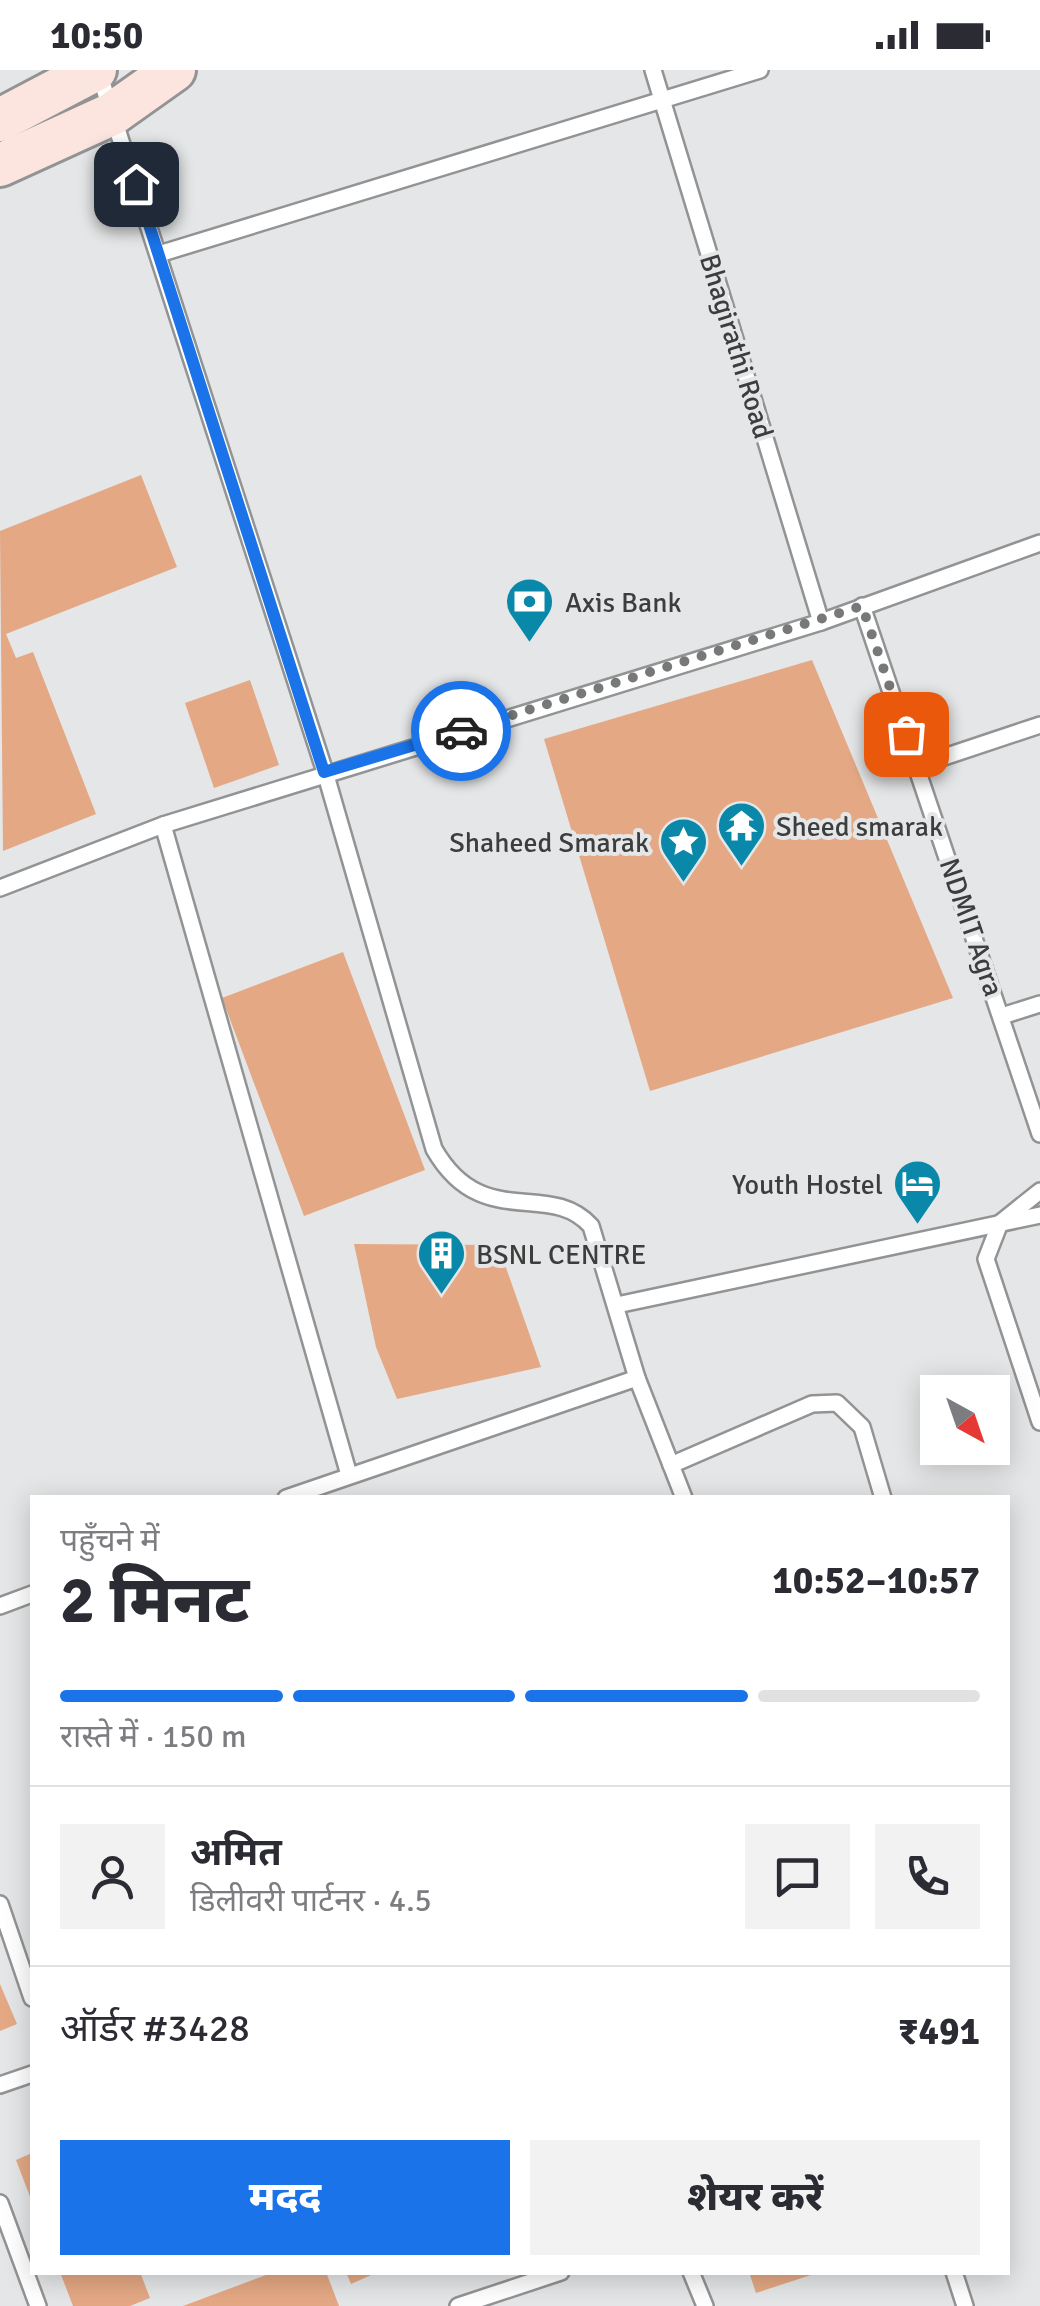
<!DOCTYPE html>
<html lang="hi">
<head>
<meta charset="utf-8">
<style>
  :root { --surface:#fff; --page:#f2f2f3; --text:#2b2b33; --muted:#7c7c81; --line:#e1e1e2; --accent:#1a73e8 }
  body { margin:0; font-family:Signika,"Noto Sans Devanagari",sans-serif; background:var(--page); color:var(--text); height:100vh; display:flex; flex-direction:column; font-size:38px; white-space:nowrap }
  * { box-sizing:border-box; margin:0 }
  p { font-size:32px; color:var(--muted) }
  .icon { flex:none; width:55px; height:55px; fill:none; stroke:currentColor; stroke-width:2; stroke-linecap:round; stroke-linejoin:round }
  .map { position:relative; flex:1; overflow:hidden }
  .drawer { position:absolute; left:30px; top:1425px; width:980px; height:780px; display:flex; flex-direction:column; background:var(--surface); border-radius:0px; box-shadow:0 5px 25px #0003 }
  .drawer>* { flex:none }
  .needle { width:65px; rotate:140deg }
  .controls { position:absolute; left:920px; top:1305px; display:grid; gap:20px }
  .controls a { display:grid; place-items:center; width:90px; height:90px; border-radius:0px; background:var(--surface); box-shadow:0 5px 25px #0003; font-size:50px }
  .pin { position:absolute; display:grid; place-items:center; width:85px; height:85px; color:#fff; margin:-42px; border-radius:20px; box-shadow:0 5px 15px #0006 }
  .courier { position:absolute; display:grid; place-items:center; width:100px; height:100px; margin:-50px; border:8px solid #1a73e8; border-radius:50%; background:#fff; color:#222; box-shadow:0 2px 12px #0007 }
  .head em { font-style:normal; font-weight:800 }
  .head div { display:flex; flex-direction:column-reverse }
  .head { display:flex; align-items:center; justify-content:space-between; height:170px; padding:0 30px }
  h1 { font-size:65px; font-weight:800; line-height:75px }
  .bar { display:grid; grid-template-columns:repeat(4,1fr); gap:15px 10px; align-content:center; height:120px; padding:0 30px }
  .bar i { height:12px; border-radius:8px; background:var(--line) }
  .bar .selected { background:var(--accent) }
  .bar p { grid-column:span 4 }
  .line { display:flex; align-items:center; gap:25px; padding:0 30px; border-top:2px solid var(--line) }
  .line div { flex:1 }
  .round { display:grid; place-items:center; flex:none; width:105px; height:105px; border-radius:0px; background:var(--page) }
  .primary-button { display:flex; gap:20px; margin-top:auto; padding:20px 30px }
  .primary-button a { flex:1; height:115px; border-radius:0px; background:var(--accent); color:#fff; font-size:40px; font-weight:800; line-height:115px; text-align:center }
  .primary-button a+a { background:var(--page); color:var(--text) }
  .status { display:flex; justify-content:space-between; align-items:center; height:70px; padding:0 50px; background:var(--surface); direction:ltr }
  .status svg { height:28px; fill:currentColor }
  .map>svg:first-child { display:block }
</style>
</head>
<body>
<div class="status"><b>10:50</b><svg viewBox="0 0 49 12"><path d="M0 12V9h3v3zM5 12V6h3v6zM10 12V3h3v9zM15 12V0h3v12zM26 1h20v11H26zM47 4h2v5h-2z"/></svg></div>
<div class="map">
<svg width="1040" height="2236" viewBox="0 0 1040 2236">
  <rect width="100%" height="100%" fill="#e5e6e7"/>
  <g fill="#e4a884">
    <path d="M141,405L177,497L6,564L16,588L33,582L96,744L3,781L0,461Z"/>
    <path d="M812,590L953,928L650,1021L544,669Z"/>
    <path d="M250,610L279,695L214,718L185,633Z"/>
    <path d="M343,882L425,1100L304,1146L222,928Z"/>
    <path d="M354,1174L498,1175L541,1297L397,1329L376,1277Z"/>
    <path d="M0,1914L17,1954L0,1961Z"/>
    <path d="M32,2083V2132L16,2090Z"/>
    <path d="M60,2202H140L150,2228L130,2236H73Z"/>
    <path d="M274,2202H326L339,2236H183Z"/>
    <path d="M346,2202H378L351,2214Z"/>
    <path d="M749,2202H817V2203L756,2223Z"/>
  </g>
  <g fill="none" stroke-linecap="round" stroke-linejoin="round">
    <defs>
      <g id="service">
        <path d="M98,0L325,702L434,1079C482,1163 549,1109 591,1156L637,1308L684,1428"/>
        <path d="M653,0L821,552"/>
        <path d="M159,184L760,0"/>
        <path d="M862,536L1040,1064"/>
        <path d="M917,696L1040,655"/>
        <path d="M163,755L349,1405"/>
        <path d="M0,818L163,755L821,552L1040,473"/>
        <path d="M1002,946L1040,934"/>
        <path d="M1040,1121L1000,1153L986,1189L1040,1352"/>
        <path d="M617,1235L1040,1145"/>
        <path d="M671,1395L812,1334L837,1333L862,1357L883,1428"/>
        <path d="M286,1428L637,1308"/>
        <path d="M0,1536L32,1524"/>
        <path d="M0,1834L32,1928"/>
        <path d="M0,2015L32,2004"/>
        <path d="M0,2133L38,2236"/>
        <path d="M691,2202L705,2236"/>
        <path d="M954,2202L965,2236"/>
        <path d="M458,2236L561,2202"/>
      </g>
      <g id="secondary">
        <path d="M0,50L95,0"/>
        <path d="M0,95L112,44L174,0"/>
      </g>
    </defs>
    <use href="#service" stroke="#929394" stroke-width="20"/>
    <use href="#secondary" stroke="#929394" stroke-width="48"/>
    <use href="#service" stroke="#fff" stroke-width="15"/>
    <use href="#secondary" stroke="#fce4df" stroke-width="42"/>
  </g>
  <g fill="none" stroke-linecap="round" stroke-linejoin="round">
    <path stroke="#777878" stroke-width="10" stroke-dasharray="0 18" d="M461,661L862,536L906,664"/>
    <path stroke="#1a73e8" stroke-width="12" d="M136,114L324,702L461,661"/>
  </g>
  <defs>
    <symbol id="bank-pin" viewBox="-11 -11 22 30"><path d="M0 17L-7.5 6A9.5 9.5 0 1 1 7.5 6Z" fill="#0988aa" stroke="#e5e6e7"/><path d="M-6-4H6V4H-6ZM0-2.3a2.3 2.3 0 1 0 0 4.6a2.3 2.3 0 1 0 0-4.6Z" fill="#fff"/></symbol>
    <symbol id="temple-pin" viewBox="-11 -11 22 30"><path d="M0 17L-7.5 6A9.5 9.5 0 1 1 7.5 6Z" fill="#0988aa" stroke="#e5e6e7"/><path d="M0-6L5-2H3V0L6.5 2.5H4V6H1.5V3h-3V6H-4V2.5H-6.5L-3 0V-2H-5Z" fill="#fff"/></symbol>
    <symbol id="sight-pin" viewBox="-11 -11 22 30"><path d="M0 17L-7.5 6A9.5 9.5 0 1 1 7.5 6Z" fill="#0988aa" stroke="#e5e6e7"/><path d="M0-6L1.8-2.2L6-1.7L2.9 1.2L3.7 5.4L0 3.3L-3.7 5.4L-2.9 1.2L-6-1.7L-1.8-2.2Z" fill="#fff"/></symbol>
    <symbol id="hotel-pin" viewBox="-11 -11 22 30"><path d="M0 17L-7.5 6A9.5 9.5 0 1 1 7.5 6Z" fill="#0988aa" stroke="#e5e6e7"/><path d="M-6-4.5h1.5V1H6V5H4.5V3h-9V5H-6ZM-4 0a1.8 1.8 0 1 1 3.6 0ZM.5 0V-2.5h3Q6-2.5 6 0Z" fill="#fff"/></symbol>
    <symbol id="building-pin" viewBox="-11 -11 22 30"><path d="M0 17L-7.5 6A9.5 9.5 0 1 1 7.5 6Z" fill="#0988aa" stroke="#e5e6e7"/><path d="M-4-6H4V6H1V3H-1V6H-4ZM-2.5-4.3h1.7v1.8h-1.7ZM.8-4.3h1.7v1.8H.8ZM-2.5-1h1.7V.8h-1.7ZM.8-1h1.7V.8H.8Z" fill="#fff"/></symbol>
  </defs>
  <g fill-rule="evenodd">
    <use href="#bank-pin" x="502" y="504" width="55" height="75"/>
    <use href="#temple-pin" x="714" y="728" width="55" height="75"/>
    <use href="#sight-pin" x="656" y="744" width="55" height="75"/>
    <use href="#hotel-pin" x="890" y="1086" width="55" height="75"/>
    <use href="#building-pin" x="414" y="1156" width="55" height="75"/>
  </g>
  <g text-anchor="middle" stroke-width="8" stroke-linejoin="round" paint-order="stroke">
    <g font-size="28" fill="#3c3d3d" stroke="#e5e6e7">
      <text transform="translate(737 276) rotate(73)" y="10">Bhagirathi Road</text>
      <text transform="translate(972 857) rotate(71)" y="10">NDMIT Agra</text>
    </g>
    <g font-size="28" fill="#3c3d3d" stroke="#e5e6e7" text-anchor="start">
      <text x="565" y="542">Axis Bank</text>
      <text x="776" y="766">Sheed smarak</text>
      <text x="649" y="782" text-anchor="end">Shaheed Smarak</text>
      <text x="883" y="1124" text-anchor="end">Youth Hostel</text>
      <text x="476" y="1194">BSNL CENTRE</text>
    </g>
  </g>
</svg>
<div class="controls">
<a><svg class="needle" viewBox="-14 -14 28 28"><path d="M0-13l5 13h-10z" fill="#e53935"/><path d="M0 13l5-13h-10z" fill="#7c7c81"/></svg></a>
</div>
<div class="pin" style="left:906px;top:664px;background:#ea580c"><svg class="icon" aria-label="bag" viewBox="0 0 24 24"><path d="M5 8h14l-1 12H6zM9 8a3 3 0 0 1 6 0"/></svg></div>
<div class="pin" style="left:136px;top:114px;background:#1f2937"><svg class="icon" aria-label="home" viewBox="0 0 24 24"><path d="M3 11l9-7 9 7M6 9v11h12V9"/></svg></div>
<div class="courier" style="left:461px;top:661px"><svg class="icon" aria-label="car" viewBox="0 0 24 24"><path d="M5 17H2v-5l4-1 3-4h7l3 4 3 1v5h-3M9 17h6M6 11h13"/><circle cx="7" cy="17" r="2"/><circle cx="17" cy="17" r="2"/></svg></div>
<section class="drawer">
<div class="head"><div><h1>2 मिनट</h1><p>पहुँचने में</p></div><em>10:52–10:57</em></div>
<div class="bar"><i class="selected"></i><i class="selected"></i><i class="selected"></i><i></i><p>रास्ते में · 150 m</p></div>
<div class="line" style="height:180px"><a class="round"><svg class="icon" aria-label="person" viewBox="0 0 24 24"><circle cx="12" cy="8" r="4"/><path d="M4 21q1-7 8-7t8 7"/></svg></a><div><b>अमित</b><p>डिलीवरी पार्टनर · 4.5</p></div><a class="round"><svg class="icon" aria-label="chat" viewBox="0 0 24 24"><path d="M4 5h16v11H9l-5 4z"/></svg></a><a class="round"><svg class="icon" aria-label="phone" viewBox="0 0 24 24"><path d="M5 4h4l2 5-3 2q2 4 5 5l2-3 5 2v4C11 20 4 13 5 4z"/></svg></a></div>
<div class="line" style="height:130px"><div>ऑर्डर #3428</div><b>₹491</b></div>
<div class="primary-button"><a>मदद</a><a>शेयर करें</a></div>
</section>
</div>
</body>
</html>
